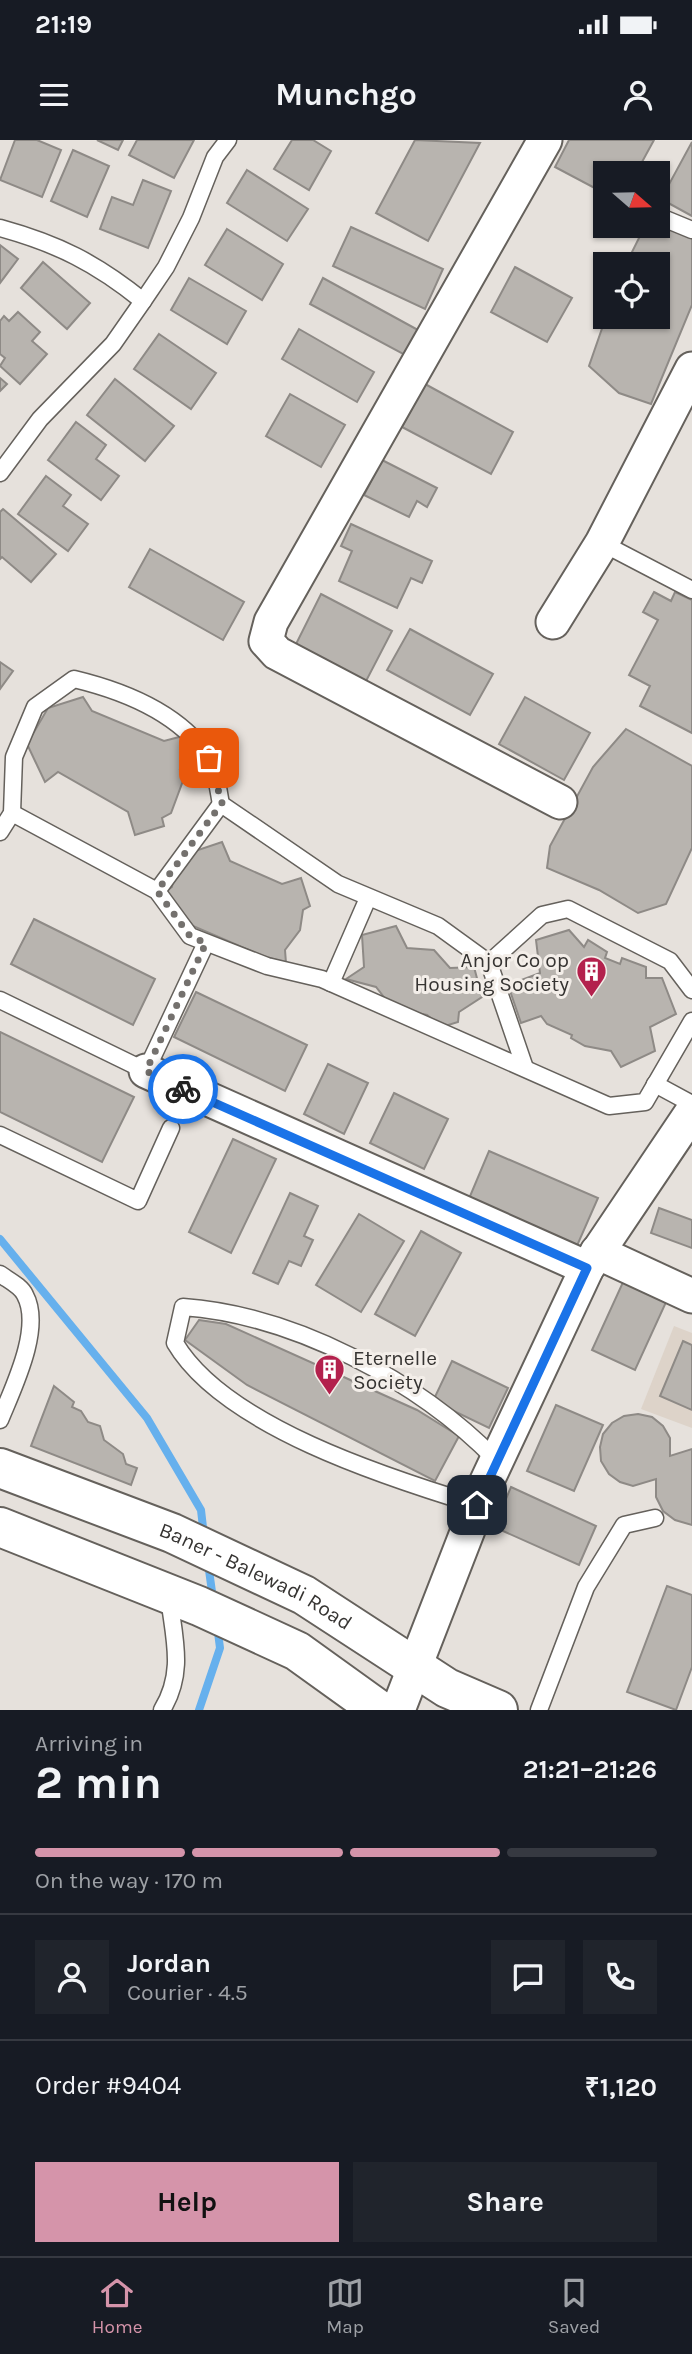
<!DOCTYPE html>
<html lang="en">
<head>
<meta charset="utf-8">
<style>
  :root { --surface:#171b24; --page:#20242c; --text:#f1f3f6; --muted:#9ea1a6; --line:#363941; --accent:#d594aa }
  body { margin:0; font-family:Karla,sans-serif; background:var(--page); color:var(--text); height:100vh; display:flex; flex-direction:column; font-size:26px; white-space:nowrap }
  * { box-sizing:border-box; margin:0 }
  p { font-size:23px; color:var(--muted) }
  .icon { flex:none; width:38px; height:38px; fill:none; stroke:currentColor; stroke-width:2; stroke-linecap:round; stroke-linejoin:round }
  .map { position:relative; height:1570px; overflow:hidden }
  .side { display:flex; flex-direction:column; background:var(--surface); flex:1 }
  .side>* { flex:none }
  .needle { width:46px; rotate:110deg }
  .tools { position:absolute; left:593px; top:21px; display:grid; gap:14px }
  .tools a { display:grid; place-items:center; width:77px; height:77px; border-radius:0px; background:var(--surface); box-shadow:0 2px 5px #0004; font-size:35px }
  .pin { position:absolute; display:grid; place-items:center; width:60px; height:60px; color:#fff; margin:-30px; border-radius:14px; box-shadow:0 4px 10px #0006 }
  .courier { position:absolute; display:grid; place-items:center; width:70px; height:70px; margin:-35px; border:5px solid #1a73e8; border-radius:50%; background:#fff; color:#222; box-shadow:0 2px 9px #0007 }
  .overview em { font-style:normal; font-weight:700 }
  .overview div { display:flex; flex-direction:column-reverse }
  .overview { display:flex; align-items:center; justify-content:space-between; height:119px; padding:0 35px }
  h1 { font-size:46px; font-weight:700; line-height:52px }
  .bar { display:grid; grid-template-columns:repeat(4,1fr); gap:10px 7px; align-content:center; height:84px; padding:0 35px }
  .bar i { height:9px; border-radius:5px; background:var(--line) }
  .bar .on { background:var(--accent) }
  .bar p { grid-column:span 4 }
  .line { display:flex; align-items:center; gap:18px; padding:0 35px; border-top:2px solid var(--line) }
  .line div { flex:1 }
  .round { display:grid; place-items:center; flex:none; width:74px; height:74px; border-radius:0px; background:var(--page) }
  .cta { display:flex; gap:14px; margin-top:auto; padding:14px 35px }
  .cta a { flex:1; height:80px; border-radius:0px; background:var(--accent); color:#111; font-size:28px; font-weight:700; line-height:80px; text-align:center }
  .cta a+a { background:var(--page); color:var(--text) }
  .status { display:flex; justify-content:space-between; align-items:center; height:49px; padding:0 35px; background:var(--surface); direction:ltr }
  .status svg { height:19px; fill:currentColor }
  header { display:flex; justify-content:space-between; align-items:center; height:91px; padding:0 35px; background:var(--surface); font-size:32px; font-weight:700 }
  .tab-bar { display:flex; justify-content:space-around; align-items:center; height:98px; border-top:2px solid var(--line); background:var(--surface); font-size:19px; color:var(--muted) }
  .tab-bar a { display:grid; justify-items:center; gap:4px }
  .tab-bar .on { color:var(--accent) }
  .map>svg:first-child { display:block }
</style>
</head>
<body>
<div class="status"><b>21:19</b><svg viewBox="0 0 49 12"><path d="M0 12V9h3v3zM5 12V6h3v6zM10 12V3h3v9zM15 12V0h3v12zM26 1h20v11H26zM47 4h2v5h-2z"/></svg></div>
<header><svg class="icon" aria-label="menu" viewBox="0 0 24 24"><path d="M4 6h16M4 12h16M4 18h16"/></svg>Munchgo<svg class="icon" aria-label="person" viewBox="0 0 24 24"><circle cx="12" cy="8" r="4"/><path d="M4 21q1-7 8-7t8 7"/></svg></header>
<div class="map">
<svg width="692" height="1570" viewBox="0 0 692 1570">
  <rect width="100%" height="100%" fill="#e6e1dc"/>
  <path fill="#ddd3c9" d="M674,1186L692,1193V1288L641,1269Z"/>
  <g fill="none" stroke-linecap="round" stroke-linejoin="round">
    <g stroke="#66b0ed" stroke-width="8">
      <path d="M0,1099L147,1278L201,1370L204,1396"/>
      <path d="M208,1423L213,1459"/>
      <path d="M199,1570L220,1508L217,1485"/>
    </g>
  </g>
  <g fill="#b8b4af" stroke="#8e8a86" stroke-width="2">
    <path d="M15,0H37L61,10L42,57L0,40Z"/>
    <path d="M97,0H123L118,10Z"/>
    <path d="M137,0H194L174,38L129,15Z"/>
    <path d="M292,0H313L331,11L309,50L274,29Z"/>
    <path d="M415,0L480,3L428,101L376,73Z"/>
    <path d="M569,0H654L636,33H606V54L555,27Z"/>
    <path d="M692,2V76L661,59Z"/>
    <path d="M73,10L109,26L87,77L51,61Z"/>
    <path d="M247,30L308,69L287,101L227,63Z"/>
    <path d="M143,40L171,51L148,108L100,89L112,57L133,65Z"/>
    <path d="M658,83L692,96V165L651,264L619,253L589,226L606,177H658V124H626L645,86H658Z"/>
    <path d="M351,87L443,129L425,169L333,126Z"/>
    <path d="M227,89L283,124L262,160L205,125Z"/>
    <path d="M0,105L18,119L0,143Z"/>
    <path d="M43,122L90,163L67,189L21,148Z"/>
    <path d="M515,127L572,158L547,202L491,172Z"/>
    <path d="M189,138L246,171L227,204L171,170Z"/>
    <path d="M323,138L418,190L405,215L310,164Z"/>
    <path d="M18,172L40,192L32,201L47,214L20,244L0,226L5,218L0,214V181L4,176L9,181Z"/>
    <path d="M299,189L374,232L357,262L282,219Z"/>
    <path d="M159,194L216,233L191,269L134,229Z"/>
    <path d="M0,238L7,244L0,251Z"/>
    <path d="M115,239L174,286L145,321L87,275Z"/>
    <path d="M425,244L513,292L491,334L402,287Z"/>
    <path d="M290,254L345,285L321,327L266,296Z"/>
    <path d="M76,282L106,305L96,319L119,336L101,360L48,320Z"/>
    <path d="M382,320L437,348L427,367L417,361L409,377L364,355Z"/>
    <path d="M46,336L71,355L63,366L88,384L68,411L18,374Z"/>
    <path d="M3,369L56,414L31,442L2,417L0,419V372Z"/>
    <path d="M351,384L432,421L422,443L411,438L397,468L339,441L352,411L341,406Z"/>
    <path d="M150,409L244,462L223,500L129,447Z"/>
    <path d="M654,452L671,461L675,452L692,460V593L640,566L650,546L629,535L658,480L643,472Z"/>
    <path d="M321,454L392,491L364,545L294,508Z"/>
    <path d="M410,489L493,534L470,575L387,530Z"/>
    <path d="M0,522L13,531L0,549Z"/>
    <path d="M83,557L92,571L164,601L183,596L192,625L180,630L184,638L171,673L162,678L164,686L135,695L128,672L58,632L45,642L27,604L48,568Z"/>
    <path d="M525,557L590,593L564,640L499,604Z"/>
    <path d="M626,589L692,626V708L666,764L638,773L599,750L547,728L550,706L593,627Z"/>
    <path d="M222,702L230,721L282,744L301,738L310,766L303,770L300,790L285,810L286,823L263,816L193,786L165,752L172,747L174,732L186,714Z"/>
    <path d="M34,779L155,839L133,885L11,824Z"/>
    <path d="M396,786L407,808L434,810L450,828L474,827L482,857L459,872L458,882L442,887L427,875L407,871L387,861L376,847L346,839L364,827L362,795Z"/>
    <path d="M569,790L584,807L588,800L607,812L605,818L620,824L622,818L646,827V838H662L676,874L650,887L655,911L621,927L611,911L585,906L571,898L572,895L547,884L541,876L521,883L508,845L540,833L536,800Z"/>
    <path d="M196,852L307,905L285,951L174,897Z"/>
    <path d="M0,892L134,957L102,1022L0,972Z"/>
    <path d="M328,924L368,943L344,994L304,974Z"/>
    <path d="M394,953L448,979L424,1029L370,1003Z"/>
    <path d="M233,999L276,1019L231,1113L189,1092Z"/>
    <path d="M489,1011L598,1058L576,1108L468,1061Z"/>
    <path d="M290,1053L318,1066L304,1096L313,1100L301,1126L289,1121L278,1144L253,1133Z"/>
    <path d="M659,1068L692,1080V1108L651,1093Z"/>
    <path d="M359,1074L404,1101L361,1172L316,1145Z"/>
    <path d="M421,1091L461,1113L415,1196L375,1174Z"/>
    <path d="M624,1140L667,1160L635,1230L592,1210Z"/>
    <path d="M199,1180L226,1184L417,1270L459,1296L435,1341L247,1245L185,1200Z"/>
    <path d="M683,1201L692,1205V1270L660,1256Z"/>
    <path d="M452,1221L508,1248L489,1288L433,1261Z"/>
    <path d="M54,1246L74,1262L72,1267L81,1271L88,1282L100,1286L104,1300L123,1314L126,1324L137,1328L131,1345L31,1306Z"/>
    <path d="M556,1265L603,1285L574,1351L527,1331Z"/>
    <path d="M638,1274L652,1277L663,1286L670,1298V1316L692,1309V1385L675,1380L663,1371L656,1357V1339L633,1346L620,1342L609,1334L601,1321L600,1307L603,1294L612,1283L624,1276Z"/>
    <path d="M511,1347L596,1386L579,1425L494,1387Z"/>
    <path d="M667,1446L692,1455V1527L676,1570L627,1552Z"/>
  </g>
  <g fill="none" stroke-linecap="round" stroke-linejoin="round">
    <defs>
      <g id="service">
        <path d="M658,76L692,90"/>
        <path d="M0,88C58,104 96,123 143,161"/>
        <path d="M0,333L40,279L113,204L143,161L166,127L191,78L215,17L228,0"/>
        <path d="M602,403L692,450"/>
        <path d="M12,673L157,751L190,796L267,826L322,839L609,966L645,962L692,881"/>
        <path d="M0,692L12,673L14,617L35,567L74,539C124,551 178,572 208,616C216,628 218,649 221,664L338,744L438,786L489,823L542,775L568,769L670,821L692,850"/>
        <path d="M157,751L221,664"/>
        <path d="M489,823L525,928"/>
        <path d="M331,843L368,758"/>
        <path d="M0,860L146,931L206,803"/>
        <path d="M655,944L692,964"/>
        <path d="M0,995L138,1061L171,988"/>
        <path d="M0,1134C8,1140 21,1146 25,1155C43,1188 13,1248 0,1280"/>
        <path d="M477,1365C388,1338 224,1286 175,1203L183,1167C294,1175 419,1241 496,1320"/>
        <path d="M162,1570C185,1532 174,1499 169,1457"/>
        <path d="M539,1570L586,1447L624,1385L655,1378"/>
      </g>
      <g id="minor">
        <path d="M545,0L271,482L266,501L277,513L560,662"/>
        <path d="M553,482L602,403L692,229"/>
        <path d="M146,931L587,1128"/>
        <path d="M597,1112L692,1156"/>
        <path d="M398,1570L487,1341L587,1128L692,972"/>
      </g>
      <g id="tertiary">
        <path id="s1" d="M0,1328L172,1393L304,1455L447,1548L498,1570"/>
        <path d="M0,1387L199,1466L297,1511L379,1570"/>
      </g>
    </defs>
    <use href="#service" stroke="#65615c" stroke-width="19"/>
    <use href="#minor" stroke="#65615c" stroke-width="37"/>
    <use href="#tertiary" stroke="#65615c" stroke-width="42"/>
    <use href="#service" stroke="#fff" stroke-width="16"/>
    <use href="#minor" stroke="#fff" stroke-width="33"/>
    <use href="#tertiary" stroke="#fff" stroke-width="38"/>
  </g>
  <g fill="none" stroke-linecap="round" stroke-linejoin="round">
    <path stroke="#74716e" stroke-width="7" stroke-dasharray="0 12.6" d="M183,949L146,931L206,803L190,796L157,751L222,663L209,618"/>
    <path stroke="#1a73e8" stroke-width="9" d="M183,949L587,1128L477,1365"/>
  </g>
  <defs>
    <symbol id="building-pin" viewBox="-11 -11 22 30"><path d="M0 17L-7.5 6A9.5 9.5 0 1 1 7.5 6Z" fill="#b3214d" stroke="#f3eee9"/><path d="M-4-6H4V6H1V3H-1V6H-4ZM-2.5-4.3h1.7v1.8h-1.7ZM.8-4.3h1.7v1.8H.8ZM-2.5-1h1.7V.8h-1.7ZM.8-1h1.7V.8H.8Z" fill="#fff"/></symbol>
  </defs>
  <g fill-rule="evenodd">
    <use href="#building-pin" x="574" y="814" width="35" height="47"/>
    <use href="#building-pin" x="312" y="1212" width="35" height="47"/>
  </g>
  <g text-anchor="middle" stroke-width="6" stroke-linejoin="round" paint-order="stroke">
    <g font-size="21" fill="#363432" stroke="#f3eee9" text-anchor="end">
      <text x="569" y="827">Anjor Co op<tspan x="569" dy="24">Housing Society</tspan></text>
      <text x="353" y="1225" text-anchor="start">Eternelle<tspan x="353" dy="24">Society</tspan></text>
    </g>
    <g font-size="21" fill="#363432" stroke="#f3eee9">
      <text dy="7" stroke="none"><textPath href="#s1" startOffset="278">Baner - Balewadi Road</textPath></text>
    </g>
  </g>
</svg>
<div class="tools">
<a><svg class="needle" viewBox="-14 -14 28 28"><path d="M0-13l5 13h-10z" fill="#e53935"/><path d="M0 13l5-13h-10z" fill="#9ea1a6"/></svg></a>
<a><svg class="icon" aria-label="locate" viewBox="0 0 24 24"><circle cx="12" cy="12" r="6"/><path d="M12 2v4M12 18v4M2 12h4M18 12h4"/></svg></a>
</div>
<div class="pin" style="left:209px;top:618px;background:#ea580c"><svg class="icon" aria-label="bag" viewBox="0 0 24 24"><path d="M5 8h14l-1 12H6zM9 8a3 3 0 0 1 6 0"/></svg></div>
<div class="pin" style="left:477px;top:1365px;background:#1f2937"><svg class="icon" aria-label="home" viewBox="0 0 24 24"><path d="M3 11l9-7 9 7M6 9v11h12V9"/></svg></div>
<div class="courier" style="left:183px;top:949px"><svg class="icon" aria-label="bike" viewBox="0 0 24 24"><circle cx="6" cy="16" r="4"/><circle cx="18" cy="16" r="4"/><path d="M6 16l4-8h5l3 8M10 8l3 8H6M13 5h3"/></svg></div>
</div>
<section class="side">
<div class="overview"><div><h1>2 min</h1><p>Arriving in</p></div><em>21:21–21:26</em></div>
<div class="bar"><i class="on"></i><i class="on"></i><i class="on"></i><i></i><p>On the way · 170 m</p></div>
<div class="line" style="height:126px"><a class="round"><svg class="icon" aria-label="person" viewBox="0 0 24 24"><circle cx="12" cy="8" r="4"/><path d="M4 21q1-7 8-7t8 7"/></svg></a><div><b>Jordan</b><p>Courier · 4.5</p></div><a class="round"><svg class="icon" aria-label="chat" viewBox="0 0 24 24"><path d="M4 5h16v11H9l-5 4z"/></svg></a><a class="round"><svg class="icon" aria-label="phone" viewBox="0 0 24 24"><path d="M5 4h4l2 5-3 2q2 4 5 5l2-3 5 2v4C11 20 4 13 5 4z"/></svg></a></div>
<div class="line" style="height:91px"><div>Order #9404</div><b>₹1,120</b></div>
<div class="cta"><a>Help</a><a>Share</a></div>
</section>
<nav class="tab-bar">
<a class="on"><svg class="icon" aria-label="home" viewBox="0 0 24 24"><path d="M3 11l9-7 9 7M6 9v11h12V9"/></svg>Home</a>
<a><svg class="icon" aria-label="map" viewBox="0 0 24 24"><path d="M3 6l6-2 6 2 6-2v14l-6 2-6-2-6 2zM9 4v14M15 6v14"/></svg>Map</a>
<a><svg class="icon" aria-label="saved" viewBox="0 0 24 24"><path d="M7 4h10v16l-5-4-5 4z"/></svg>Saved</a>
</nav>
</body>
</html>
